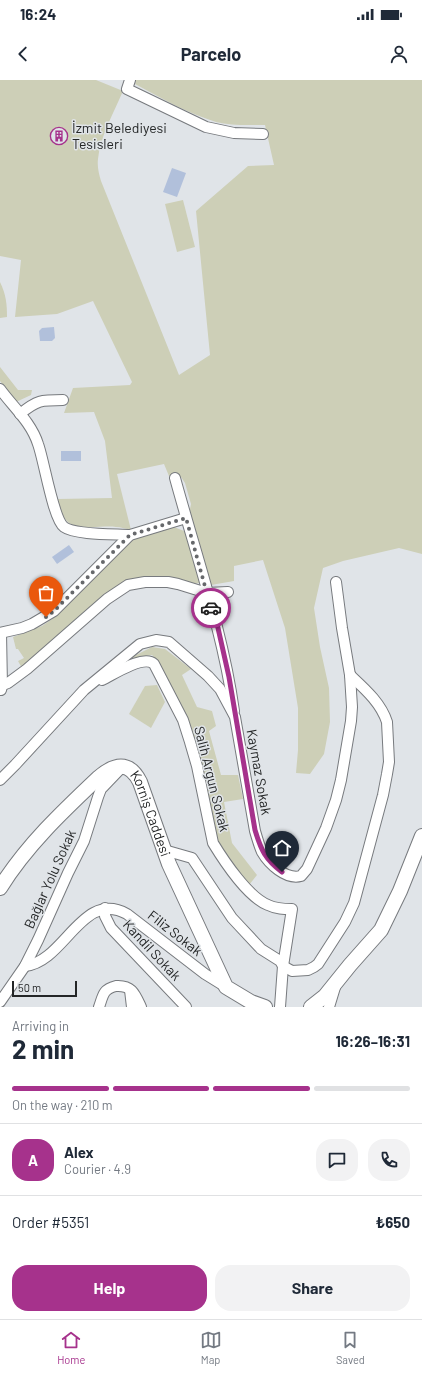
<!DOCTYPE html>
<html lang="en">
<head>
<meta charset="utf-8">
<style>
  :root { --surface:#fff; --page:#f2f2f3; --text:#1f2937; --muted:#747a83; --line:#e0e1e3; --accent:#a6328c }
  body { margin:0; font-family:Barlow,sans-serif; background:var(--page); color:var(--text); height:100vh; display:flex; flex-direction:column; font-size:15px; white-space:nowrap }
  * { box-sizing:border-box; margin:0 }
  p { font-size:13px; color:var(--muted) }
  .icon { flex:none; width:22px; height:22px; fill:none; stroke:currentColor; stroke-width:2; stroke-linecap:round; stroke-linejoin:round }
  .map { position:relative; height:927px; overflow:hidden }
  .side { display:flex; flex-direction:column; background:var(--surface); flex:1 }
  .side>* { flex:none }
  .scale { position:absolute; left:12px; bottom:10px; width:65px; box-sizing:border-box; padding-left:4px; border:2px solid #242627; border-top:0; font-size:11px; line-height:14px; white-space:nowrap; color:#242627; -webkit-text-stroke:3px #e0e4e8; paint-order:stroke }
  .pin { position:absolute; display:grid; place-items:center; width:34px; height:34px; color:#fff; margin:-41px -17px; border-radius:50% 50% 50% 0; rotate:-45deg; box-shadow:0 0 4px #0007 }
  .pin .icon { rotate:45deg }
  .courier { position:absolute; display:grid; place-items:center; width:40px; height:40px; margin:-20px; border:3px solid #a6328c; border-radius:50%; background:#fff; color:#222; box-shadow:0 1px 5px #0007 }
  .summary em { font-style:normal; font-weight:700 }
  .summary div { display:flex; flex-direction:column-reverse }
  .summary { display:flex; align-items:center; justify-content:space-between; height:68px; padding:0 12px }
  h1 { font-size:26px; font-weight:700; line-height:30px }
  .bar { display:grid; grid-template-columns:repeat(4,1fr); gap:6px 4px; align-content:center; height:48px; padding:0 12px }
  .bar i { height:5px; border-radius:3px; background:var(--line) }
  .bar .selected { background:var(--accent) }
  .bar p { grid-column:span 4 }
  .line { display:flex; align-items:center; gap:10px; padding:0 12px; border-top:1px solid var(--line) }
  .line div { flex:1 }
  .round { display:grid; place-items:center; flex:none; width:42px; height:42px; border-radius:16px; background:var(--page) }
  .primary-button { display:flex; gap:8px; margin-top:auto; padding:8px 12px }
  .primary-button a { flex:1; height:46px; border-radius:16px; background:var(--accent); color:#fff; font-size:16px; font-weight:700; line-height:46px; text-align:center }
  .primary-button a+a { background:var(--page); color:var(--text) }
  .status { display:flex; justify-content:space-between; align-items:center; height:28px; padding:0 20px; background:var(--surface); direction:ltr }
  .status svg { height:11px; fill:currentColor }
  header { display:flex; justify-content:space-between; align-items:center; height:52px; padding:0 12px; background:var(--surface); font-size:18px; font-weight:700 }
  .menu { display:flex; justify-content:space-around; align-items:center; height:56px; border-top:1px solid var(--line); background:var(--surface); font-size:11px; color:var(--muted) }
  .menu a { display:grid; justify-items:center; gap:2px }
  .menu .selected { color:var(--accent) }
  .map>svg:first-child { display:block }
</style>
</head>
<body>
<div class="status"><b>16:24</b><svg viewBox="0 0 49 12"><path d="M0 12V9h3v3zM5 12V6h3v6zM10 12V3h3v9zM15 12V0h3v12zM26 1h20v11H26zM47 4h2v5h-2z"/></svg></div>
<header><svg class="icon" aria-label="back" viewBox="0 0 24 24"><path d="M15 5l-7 7 7 7"/></svg>Parcelo<svg class="icon" aria-label="person" viewBox="0 0 24 24"><circle cx="12" cy="8" r="4"/><path d="M4 21q1-7 8-7t8 7"/></svg></header>
<div class="map">
<svg width="422" height="927" viewBox="0 0 422 927">
  <rect width="100%" height="100%" fill="#e0e4e8"/>
  <g fill="#cdcfb7">
    <path d="M0,0H96L123,11C114,32 100,57 98,79C97,87 99,94 101,101L179,295L210,275L196,131L248,86L274,85L265,45C249,45 231,46 216,42C187,33 161,18 135,4L136,0H422V474L399,468L343,481L323,488L314,528L320,567L329,608L330,642L324,674L310,694L296,693L298,670V628L285,548L263,480L234,486V501L211,505L189,434L191,424L185,403L181,397L177,395L169,396L164,384L117,394L131,450C126,449 121,447 116,447C102,445 74,452 65,439C60,434 60,425 58,419L112,418L105,361L94,332L64,333L73,308L130,305L132,302L93,221L57,234L15,237L21,180L0,176Z"/>
    <path d="M183,120L195,167L177,172L165,124Z"/>
    <path d="M0,202C6,214 7,224 7,237L0,238Z"/>
    <path d="M0,287L18,310H32L31,315L16,322L0,301Z"/>
    <path d="M174,447L184,451L187,454L200,503C192,505 183,500 175,499C157,497 141,497 124,502L23,590L18,581L24,578L18,569H16L13,557L42,546L55,537L131,460Z"/>
    <path d="M152,567L165,569L191,589L182,595L197,627L212,631L216,646L209,651L221,695H238L243,719L224,722L232,763L257,795L249,805L220,766L216,756L169,603L157,580L152,575L128,579Z"/>
    <path d="M157,605L165,622L151,648L129,634L145,606Z"/>
  </g>
  <g fill="#b1c0db">
    <path d="M172,88L186,93L177,117L163,112Z"/>
    <path d="M54,247L55,258L52,261H40L39,251L42,248Z"/>
    <rect x="61" y="371" width="20" height="10"/>
    <path d="M69,465L74,472L57,484L52,477Z"/>
  </g>
  <g fill="none" stroke-linecap="round" stroke-linejoin="round">
    <defs>
      <g id="street">
        <path d="M130,0L127,9L206,47L234,53L263,54"/>
        <path d="M0,309C13,327 31,342 38,364C44,380 53,439 64,447C75,455 116,454 130,455"/>
        <path d="M20,334C37,320 41,320 63,320"/>
        <path d="M175,398C196,475 223,552 234,631"/>
        <path d="M0,553L22,548L32,544L54,531L130,455L186,438"/>
        <path d="M102,600C113,595 143,574 154,584L183,640L190,662L197,686L213,763C224,781 248,817 268,825C276,829 284,829 292,829L283,886L280,927"/>
        <path d="M0,606L8,603L27,589L107,519L128,505L145,502H168L178,504L207,513L228,512"/>
        <path d="M1,610L2,606L1,553"/>
        <path d="M0,700L15,685L84,610L140,564L156,560L169,562L208,596L220,609L235,637L255,751C257,758 259,765 262,772C269,784 286,800 301,796L307,789L326,748L336,720L341,700L351,641L352,627L350,595L342,548L336,502"/>
        <path d="M164,770L192,778L232,838L261,869L280,881L283,886L292,891L308,890L314,887L318,884L345,842L354,823L383,715L387,694L389,682L387,642C381,623 365,609 350,595"/>
        <path d="M105,828V836L111,848L186,927"/>
        <path d="M25,886C65,882 82,809 127,834L205,894L226,907"/>
        <path d="M130,910L132,927"/>
        <path d="M0,922L25,886L38,860L68,793L84,761L98,717L101,709L123,686"/>
        <path d="M99,927C101,922 102,916 105,912C108,908 112,907 116,906C132,905 135,914 141,927"/>
        <path d="M329,927L336,904"/>
      </g>
      <g id="secondary">
        <path id="s1" d="M0,808C26,766 62,732 98,698C114,684 129,680 140,702L169,784L226,907L251,922L265,927"/>
        <path d="M311,927L325,916L350,885L381,850L400,811L422,756"/>
      </g>
    </defs>
    <use href="#street" stroke="#777a7e" stroke-width="12"/>
    <use href="#secondary" stroke="#777a7e" stroke-width="16"/>
    <use href="#street" stroke="#fff" stroke-width="10"/>
    <use href="#secondary" stroke="#fff" stroke-width="14"/>
  </g>
  <g fill="none" stroke-linecap="round" stroke-linejoin="round">
    <path stroke="#66686b" stroke-width="4" stroke-dasharray="0 7.2" d="M46,537L54,531L130,455L186,438L211,528"/>
    <path stroke="#a6328c" stroke-width="5" d="M211,528L218,548L229,597L255,750C261,770 265,779 282,792"/>
  </g>
  <defs>
    <symbol id="building-ring" viewBox="-11 -11 22 22"><circle r="9.5" fill="#e0e4e8" stroke="#a6328c" stroke-width="1.5"/><path d="M-4-6H4V6H1V3H-1V6H-4ZM-2.5-4.3h1.7v1.8h-1.7ZM.8-4.3h1.7v1.8H.8ZM-2.5-1h1.7V.8h-1.7ZM.8-1h1.7V.8H.8Z" fill="#a6328c"/></symbol>
  </defs>
  <g fill-rule="evenodd">
    <use href="#building-ring" x="49" y="46" width="20" height="20"/>
  </g>
  <g text-anchor="middle" stroke-width="3" stroke-linejoin="round" paint-order="stroke">
    <g font-size="14" fill="#242627" stroke="#e0e4e8" text-anchor="start">
      <text x="72" y="53">İzmit Belediyesi<tspan x="72" dy="16">Tesisleri</tspan></text>
    </g>
    <g font-size="14" fill="#242627" stroke="#e0e4e8">
      <text transform="translate(259 692) rotate(80)" y="5">Kaymaz Sokak</text>
      <text transform="translate(212 699) rotate(76)" y="5">Salih Argun Sokak</text>
      <text dy="5" stroke="none"><textPath href="#s1" startOffset="233">Korniş Caddesi</textPath></text>
      <text transform="translate(50 799) rotate(-66)" y="5">Bağlar Yolu Sokak</text>
      <text transform="translate(175 853) rotate(38)" y="5">Filiz Sokak</text>
      <text transform="translate(152 870) rotate(47)" y="5">Kandil Sokak</text>
    </g>
  </g>
</svg>
<div class="scale">50 m</div>
<div class="pin" style="left:46px;top:537px;background:#ea580c"><svg class="icon" aria-label="bag" viewBox="0 0 24 24"><path d="M5 8h14l-1 12H6zM9 8a3 3 0 0 1 6 0"/></svg></div>
<div class="pin" style="left:282px;top:792px;background:#1f2937"><svg class="icon" aria-label="home" viewBox="0 0 24 24"><path d="M3 11l9-7 9 7M6 9v11h12V9"/></svg></div>
<div class="courier" style="left:211px;top:528px"><svg class="icon" aria-label="car" viewBox="0 0 24 24"><path d="M5 17H2v-5l4-1 3-4h7l3 4 3 1v5h-3M9 17h6M6 11h13"/><circle cx="7" cy="17" r="2"/><circle cx="17" cy="17" r="2"/></svg></div>
</div>
<section class="side">
<div class="summary"><div><h1>2 min</h1><p>Arriving in</p></div><em>16:26–16:31</em></div>
<div class="bar"><i class="selected"></i><i class="selected"></i><i class="selected"></i><i></i><p>On the way · 210 m</p></div>
<div class="line" style="height:72px"><b class="round" style="background:var(--accent);color:#fff">A</b><div><b>Alex</b><p>Courier · 4.9</p></div><a class="round"><svg class="icon" aria-label="chat" viewBox="0 0 24 24"><path d="M4 5h16v11H9l-5 4z"/></svg></a><a class="round"><svg class="icon" aria-label="phone" viewBox="0 0 24 24"><path d="M5 4h4l2 5-3 2q2 4 5 5l2-3 5 2v4C11 20 4 13 5 4z"/></svg></a></div>
<div class="line" style="height:52px"><div>Order #5351</div><b>₺650</b></div>
<div class="primary-button"><a>Help</a><a>Share</a></div>
</section>
<nav class="menu">
<a class="selected"><svg class="icon" aria-label="home" viewBox="0 0 24 24"><path d="M3 11l9-7 9 7M6 9v11h12V9"/></svg>Home</a>
<a><svg class="icon" aria-label="map" viewBox="0 0 24 24"><path d="M3 6l6-2 6 2 6-2v14l-6 2-6-2-6 2zM9 4v14M15 6v14"/></svg>Map</a>
<a><svg class="icon" aria-label="saved" viewBox="0 0 24 24"><path d="M7 4h10v16l-5-4-5 4z"/></svg>Saved</a>
</nav>
</body>
</html>
